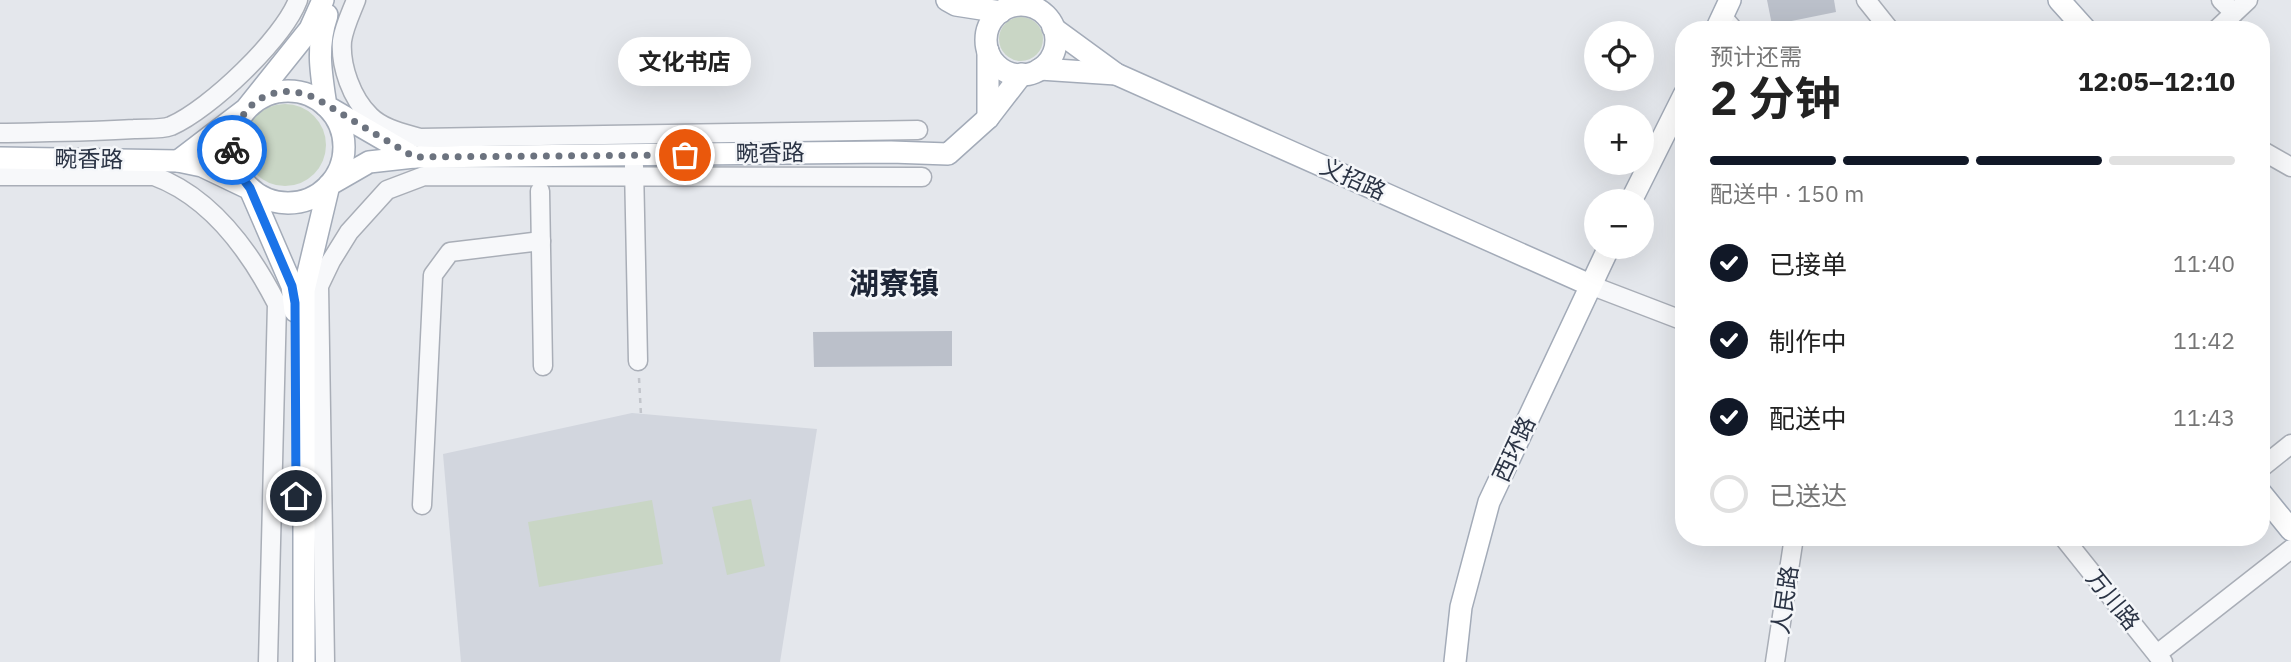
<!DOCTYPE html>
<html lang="zh">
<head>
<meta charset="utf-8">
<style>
  :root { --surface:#fff; --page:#f6f6f6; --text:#222; --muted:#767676; --line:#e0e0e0; --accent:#111827 }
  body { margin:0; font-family:"IBM Plex Sans","Noto Sans SC",sans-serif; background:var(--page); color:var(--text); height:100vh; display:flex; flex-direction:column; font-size:26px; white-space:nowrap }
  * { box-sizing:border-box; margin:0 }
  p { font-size:23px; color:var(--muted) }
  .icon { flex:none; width:38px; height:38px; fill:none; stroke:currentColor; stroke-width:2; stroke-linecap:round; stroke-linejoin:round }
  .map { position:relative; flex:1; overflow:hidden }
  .drawer { position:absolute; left:1675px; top:21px; width:595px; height:525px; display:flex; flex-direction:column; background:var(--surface); border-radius:28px; box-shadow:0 7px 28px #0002 }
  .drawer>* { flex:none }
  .controls { position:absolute; left:1584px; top:21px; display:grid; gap:14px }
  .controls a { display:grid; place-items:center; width:70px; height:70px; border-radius:50%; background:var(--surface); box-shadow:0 7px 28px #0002; font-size:35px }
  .pin { position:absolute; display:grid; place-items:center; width:60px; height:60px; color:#fff; margin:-30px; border:4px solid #fff; border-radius:50%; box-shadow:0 2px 7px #0007 }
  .courier { position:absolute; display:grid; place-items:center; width:70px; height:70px; margin:-35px; border:5px solid #1a73e8; border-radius:50%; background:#fff; color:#222; box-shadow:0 2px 9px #0007 }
  .bubble { position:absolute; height:49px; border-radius:24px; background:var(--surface); box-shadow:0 7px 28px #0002; font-size:23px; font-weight:700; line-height:49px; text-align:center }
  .overview em { font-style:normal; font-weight:700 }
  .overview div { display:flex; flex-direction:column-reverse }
  .overview { display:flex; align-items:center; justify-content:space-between; height:119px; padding:0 35px }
  h1 { font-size:46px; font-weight:700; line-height:52px }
  .bar { display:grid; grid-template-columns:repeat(4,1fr); gap:10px 7px; align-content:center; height:84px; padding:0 35px }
  .bar i { height:9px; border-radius:5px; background:var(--line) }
  .bar .current { background:var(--accent) }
  .bar p { grid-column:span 4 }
  ol { padding:0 35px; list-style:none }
  li { display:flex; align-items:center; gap:21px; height:77px }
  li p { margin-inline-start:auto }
  li .icon { padding:7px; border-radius:50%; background:var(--accent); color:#fff; stroke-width:4 }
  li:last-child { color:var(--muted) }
  li i { width:38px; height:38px; border:4px solid var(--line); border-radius:50% }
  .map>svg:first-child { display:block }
</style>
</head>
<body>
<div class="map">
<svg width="2291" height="662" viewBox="0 0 2291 662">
  <rect width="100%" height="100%" fill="#e4e7ec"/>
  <path fill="#d2d6de" d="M632,413L817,429L780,662H461L443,454Z"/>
  <g fill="#c9d6c5">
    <circle cx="1021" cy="39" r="22"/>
    <circle cx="285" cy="145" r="41"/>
    <path d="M751,499L765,566L727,575L712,507Z"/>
    <path d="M652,500L663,564L539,587L528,522Z"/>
  </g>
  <g fill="#bbc0ca">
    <path d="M1767,0H1834L1836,12L1772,25Z"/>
    <path d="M952,331V366L814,367L813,332Z"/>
  </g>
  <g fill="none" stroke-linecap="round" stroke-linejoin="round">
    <defs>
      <g id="minor">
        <path d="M356,0C351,13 344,27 342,41C340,66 352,99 370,116C383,129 403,133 420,138L918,130"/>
        <path d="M1866,0L1890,30"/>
        <path d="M2221,0L2234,13"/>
        <path d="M1722,16L1734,30"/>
        <path d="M2216,30L2248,0"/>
        <path d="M0,133C45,132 89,132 134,129C145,128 160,130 171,126C210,109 283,39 298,0"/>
        <path d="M2261,150L2291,167"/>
        <path d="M634,166L638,361"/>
        <path d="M0,176H154C211,197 250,251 277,304L268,662"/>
        <path d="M540,191L543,366"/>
        <path d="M1590,285L1684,321"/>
        <path d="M2261,468L2291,444"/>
        <path d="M422,505L433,275L450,252L541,241"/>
        <path d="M2063,537L2163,662"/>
        <path d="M2157,654L2291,549"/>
        <path d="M325,662L319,286L331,261L349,232L387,190L424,176L922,177"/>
        <path d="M1775,662L1794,537"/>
      </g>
      <g id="major">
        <path d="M947,0L956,5L1001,12"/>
        <path d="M2059,0L2086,30"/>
        <circle cx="1021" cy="40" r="35"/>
        <path d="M327,15C316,47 321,73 326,106L414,157"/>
        <path d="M1053,28L1116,74L1590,285"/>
        <path d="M1716,30L1730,0"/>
        <path d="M1040,69L1116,74"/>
        <circle cx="288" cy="147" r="56"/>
        <path d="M988,118V51"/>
        <path d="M0,158L178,161L202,166L250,189L292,286L295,311"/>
        <path d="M178,161L246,109L310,29L323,0"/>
        <path d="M1631,201L1684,95"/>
        <path d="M2261,493L2291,530"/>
        <path d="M304,662V290L329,185L369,162L414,157L891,152L948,154L988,118L1022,74"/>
        <path d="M1455,662L1461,607L1489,502L1609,247"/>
      </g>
    </defs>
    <use href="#minor" stroke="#a9aeb7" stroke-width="21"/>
    <use href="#major" stroke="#a3abb8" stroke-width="24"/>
    <path stroke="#c2c5cb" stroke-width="2.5" stroke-dasharray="5 5" stroke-linecap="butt" d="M639,378L641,415"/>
    <use href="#minor" stroke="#f7f8fa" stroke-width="18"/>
    <use href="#major" stroke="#fff" stroke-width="21"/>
  </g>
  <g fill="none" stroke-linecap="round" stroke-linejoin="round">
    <path stroke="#6c737f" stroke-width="7" stroke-dasharray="0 12.6" d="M232,150C235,103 275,78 317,99L414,157L685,155"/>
    <path stroke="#1a73e8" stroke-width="9" d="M232,150L237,171L250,188L292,286L295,303L296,496"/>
  </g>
  <g text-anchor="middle" stroke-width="5" stroke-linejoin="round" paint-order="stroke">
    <g font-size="23" fill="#2b3445" stroke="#f4f6f9">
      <text transform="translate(770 153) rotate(-1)" y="8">畹香路</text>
      <text transform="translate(89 159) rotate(1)" y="8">畹香路</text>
      <text transform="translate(1353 179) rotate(24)" y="8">义招路</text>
      <text transform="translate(1514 449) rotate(-65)" y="8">西环路</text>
      <text transform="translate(1785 600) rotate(-82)" y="8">人民路</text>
      <text transform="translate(2113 600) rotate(51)" y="8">万川路</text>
    </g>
    <g font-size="30" font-weight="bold" fill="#1d2536" stroke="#f4f6f9">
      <text x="894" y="294">湖寮镇</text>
    </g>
  </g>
</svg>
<div class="controls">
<a><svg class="icon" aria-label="locate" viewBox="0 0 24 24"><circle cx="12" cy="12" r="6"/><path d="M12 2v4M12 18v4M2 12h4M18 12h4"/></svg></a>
<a>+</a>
<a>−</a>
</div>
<div class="pin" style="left:685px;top:155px;background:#ea580c"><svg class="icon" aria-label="bag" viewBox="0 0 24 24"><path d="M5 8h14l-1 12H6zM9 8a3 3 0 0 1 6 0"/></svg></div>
<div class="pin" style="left:296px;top:496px;background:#1f2937"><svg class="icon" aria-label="home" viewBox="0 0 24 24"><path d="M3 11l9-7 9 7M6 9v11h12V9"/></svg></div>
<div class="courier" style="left:232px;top:150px"><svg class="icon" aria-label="bike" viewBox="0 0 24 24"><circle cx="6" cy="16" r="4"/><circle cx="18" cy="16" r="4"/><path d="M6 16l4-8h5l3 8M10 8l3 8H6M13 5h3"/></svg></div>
<div class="bubble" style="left:618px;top:37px;width:133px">文化书店</div>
<section class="drawer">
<div class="overview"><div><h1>2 分钟</h1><p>预计还需</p></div><em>12:05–12:10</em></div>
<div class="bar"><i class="current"></i><i class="current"></i><i class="current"></i><i></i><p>配送中 · 150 m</p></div>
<ol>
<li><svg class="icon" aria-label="check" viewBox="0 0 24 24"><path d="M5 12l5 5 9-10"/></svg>已接单<p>11:40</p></li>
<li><svg class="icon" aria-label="check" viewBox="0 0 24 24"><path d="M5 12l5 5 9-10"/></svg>制作中<p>11:42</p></li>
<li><svg class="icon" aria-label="check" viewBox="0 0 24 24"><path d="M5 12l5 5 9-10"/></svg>配送中<p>11:43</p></li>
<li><i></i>已送达</li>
</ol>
</section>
</div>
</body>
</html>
